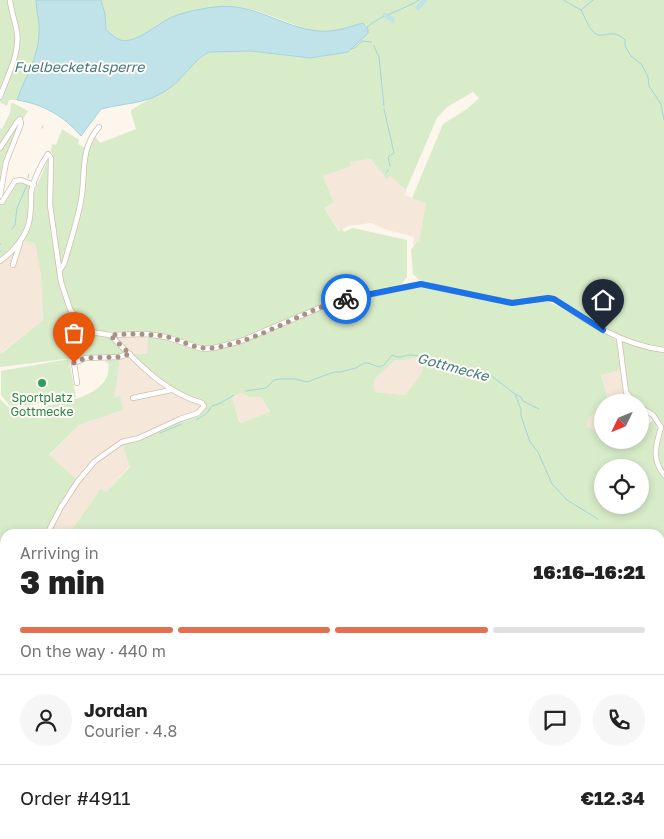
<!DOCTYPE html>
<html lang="en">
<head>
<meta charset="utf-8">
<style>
  :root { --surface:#fff; --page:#f6f6f6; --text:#222; --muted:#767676; --line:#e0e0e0; --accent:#e76f51 }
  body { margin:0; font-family:"Golos Text",sans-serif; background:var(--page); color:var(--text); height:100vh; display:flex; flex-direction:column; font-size:19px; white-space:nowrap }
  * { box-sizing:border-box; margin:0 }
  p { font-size:16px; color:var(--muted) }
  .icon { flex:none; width:28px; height:28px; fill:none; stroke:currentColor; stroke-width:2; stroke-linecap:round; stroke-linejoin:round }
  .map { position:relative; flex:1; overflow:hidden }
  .details { position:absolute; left:0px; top:529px; width:665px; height:311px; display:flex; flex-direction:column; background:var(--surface); border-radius:15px 15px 0 0; box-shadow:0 2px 8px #0003 }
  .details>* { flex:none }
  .needle { width:32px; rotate:227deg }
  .controls { position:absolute; left:594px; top:394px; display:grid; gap:10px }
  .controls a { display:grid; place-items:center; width:55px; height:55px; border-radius:50%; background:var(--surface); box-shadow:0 2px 8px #0003; font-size:25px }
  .pin { position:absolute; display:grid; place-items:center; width:42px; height:42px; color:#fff; margin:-51px -21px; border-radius:50% 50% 50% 0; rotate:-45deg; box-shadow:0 0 5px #0007 }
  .pin .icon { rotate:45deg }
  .courier { position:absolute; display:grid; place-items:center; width:50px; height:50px; margin:-25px; border:4px solid #1a73e8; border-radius:50%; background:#fff; color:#222; box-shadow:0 1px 6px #0007 }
  .headline em { font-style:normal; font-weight:800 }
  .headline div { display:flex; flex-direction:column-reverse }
  .headline { display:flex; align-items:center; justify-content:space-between; height:85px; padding:0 20px }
  h1 { font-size:32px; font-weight:800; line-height:38px }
  .bar { display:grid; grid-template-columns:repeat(4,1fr); gap:8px 5px; align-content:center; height:60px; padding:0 20px }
  .bar i { height:6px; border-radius:4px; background:var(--line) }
  .bar .on { background:var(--accent) }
  .bar p { grid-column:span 4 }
  .line { display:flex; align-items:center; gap:12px; padding:0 20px; border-top:1px solid var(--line) }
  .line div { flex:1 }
  .round { display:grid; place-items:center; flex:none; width:52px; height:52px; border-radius:26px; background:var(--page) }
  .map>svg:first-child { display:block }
</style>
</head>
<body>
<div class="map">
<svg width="664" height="839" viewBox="0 0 664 839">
  <rect width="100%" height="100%" fill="#fdf6ec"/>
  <g fill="#f5e8da">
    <path d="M371,159L406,190L405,195L427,203L419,244L417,241L413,246L414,237L387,230L371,223L348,226L340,231L323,207L334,202L323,176L350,166L349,162Z"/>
    <path d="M24,241L35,243L41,276L43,320L1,353L0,352V264Z"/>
    <path d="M116,336L148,337L147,354H133L117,340Z"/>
    <path d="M130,356L154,381L174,394L199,403L200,408L197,413L188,415L104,452L77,480L49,456L79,425L123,410L119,395L113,398L120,358Z"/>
    <path d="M413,358L425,360L421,374L405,395L375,392L374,382L375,379L395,360H404Z"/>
    <path d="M622,370L624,390L632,402H609L601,375Z"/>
    <path d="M241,393L249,397H261L270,413L241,424L231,397Z"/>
    <path d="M602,410V435L587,426L588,418Z"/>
    <path d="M122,443L130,466L106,492L101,488L69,534H50L63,508L80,482L96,463Z"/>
  </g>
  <g fill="#d8ecc9" fill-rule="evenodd">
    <path d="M0,0H36C36,11 40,21 39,32C39,57 25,77 17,100H9L7,106L0,102Z"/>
    <path d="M101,0H664V348C623,343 590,319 556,297L546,295L511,302L419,280L413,274L411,250L417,241L419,243L426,203L412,198L443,124L467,109L479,98L473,92L447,107L437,118L406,190L390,176L386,179L382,172V168L381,172L371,159L350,162L351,166L323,176L334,202L324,208L339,231L342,229L344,232L353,228L407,240V277L402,283L404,289L428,287L511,306L531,304L542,301L549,302L566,310L616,340L622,370L601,375L609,402H602V410L588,418L587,426L602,435V440L613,442L617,440H640V428L655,420C663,443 642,455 664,477V586H660V534H69L101,488L106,492L130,467L122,443L182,420L197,415L201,413L206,407L203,401C175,392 153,377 133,354H147L148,333L94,331L76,315L71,307L63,281L52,207L53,155L51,151L52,144L56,145L62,129L79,140L78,144L87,149L95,136L100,143L136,129L131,113V110L170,87L204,55L209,52L251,51L310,58L348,52L368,31L367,25L363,23L333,32H318L303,28L258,11L239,7L201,9L170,18L145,34L129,40L123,41L118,39L106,30L105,14ZM413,358L425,360L421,374L405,395L375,392L374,382L375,379L395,360H404ZM241,393L249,397H261L270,412L241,423L239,421L232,397ZM602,468H640V505H602Z"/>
    <path d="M13,103L28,111C13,134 5,159 0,186V128L2,129L10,113L11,104Z"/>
    <path d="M48,159H49L48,175L57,269L62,294L68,308L92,334L109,337L125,352L119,355L83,356L82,358H73L0,367V352L2,353L43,320L41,276L35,243L24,241L32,219L34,193Z"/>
    <path d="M21,182L26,183L31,187C28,221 28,235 0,258V205L2,204L15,183Z"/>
    <path d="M623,341L664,352V473C654,458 659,442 663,426L655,415L640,404V402H637L630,396L620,349V344Z"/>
    <path d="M120,358L114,398L120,395L123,410L79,425L49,455L77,480L45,534H5V552L0,554V399L12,411C37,407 116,402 108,363L105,362L108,359Z"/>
    <path d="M69,359L76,397L12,408L1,395V371Z"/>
    <path d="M664,642V839H150L151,835H660V648Z"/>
    <path d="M0,656L5,657V835H81V839H0Z"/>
  </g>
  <path fill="#bfe3e8" stroke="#a5d3da" d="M36,0H101L105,14L106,30C110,33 114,37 118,39C132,47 157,24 170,18C183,12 200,9 214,7C255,2 280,27 318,31C333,33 348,27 363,23C366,26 369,28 368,33L348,52L310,58L251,51L209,52C196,58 184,77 171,87C147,105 128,102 101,109L81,136C64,116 43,104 17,100C25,77 39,57 39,32C40,21 36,11 36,0Z"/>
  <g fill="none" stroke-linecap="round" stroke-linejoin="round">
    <g stroke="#a5d3da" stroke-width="1">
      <path d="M563,0L581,10L593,0"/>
      <path d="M581,10C585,17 589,30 596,34C604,39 611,27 625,40V46L631,56L642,65L648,77L649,86L661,104L664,120"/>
      <path d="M367,27C382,14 402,11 419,0"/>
      <path d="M374,46L379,57L384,106"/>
      <path d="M351,49L355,48L362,41L371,42"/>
      <path d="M384,109L394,153L388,157L390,166"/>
      <path d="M42,128L43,126"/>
      <path d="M386,173L388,170"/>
      <path d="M28,178L29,174"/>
      <path d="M12,229L15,225L17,208L27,185"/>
      <path d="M0,245L1,244"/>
      <path d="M0,252L1,251"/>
      <path d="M246,391L266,388L274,380L280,379H295L307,382L334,372H340L356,368L364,363H368L379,367L384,365L392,355C402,360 402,355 410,355C420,355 431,359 441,362C454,366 475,380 489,374L515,394L521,409V416L530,442L538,452L552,484L567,500L598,519"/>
      <path d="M515,394L521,397L523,401L539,409"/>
      <path d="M196,420L206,414L212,406L221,403L234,395"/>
      <path d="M160,433L182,424"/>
      <path d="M0,558L5,555"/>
      <path d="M0,562L5,565"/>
    </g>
    <g stroke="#bfe3e8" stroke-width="4.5">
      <path d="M418,8L425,0"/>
      <path d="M385,15L393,20"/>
    </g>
    <defs>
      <g id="street">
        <path d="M0,97C7,76 20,55 17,32C15,21 11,11 10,0"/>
        <path d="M0,148L17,122L20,119L21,124L6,162L0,196"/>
        <path d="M0,202H2L15,181L21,180L34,185"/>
        <path d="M0,261C14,251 28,235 30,217C31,209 31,201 31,193C33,181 41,164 48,154L51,158L50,205L61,282L70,309L79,322L91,332L110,335L146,334L166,337L203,349L214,348L241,341L331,303L421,284L512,303L548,298L554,299C588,322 622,345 664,350"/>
        <path d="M13,265L20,243"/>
        <path d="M60,270L64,264C70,243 77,222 81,201C86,174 79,150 99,127"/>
        <path d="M619,338L626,392L634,402"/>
        <path d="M77,383L74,363L86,358L118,357L130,354"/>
        <path d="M133,398L171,390"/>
        <path d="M640,407L653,415L661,427C656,446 651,458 664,475"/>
        <path d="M47,534L61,507L78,481L95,461L122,442L139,438L180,419L198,413L204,406L202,403C162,391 139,363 110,335"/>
        <path d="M0,619H5"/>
      </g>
      <g id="secondary">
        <path d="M0,590L5,591"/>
        <path d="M100,835L101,839"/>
      </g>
    </defs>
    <use href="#street" stroke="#d1beb0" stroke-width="6"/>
    <use href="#secondary" stroke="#d6c0b0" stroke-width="8"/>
    <use href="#street" stroke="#fff" stroke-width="4.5"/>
    <use href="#secondary" stroke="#fff" stroke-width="6"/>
  </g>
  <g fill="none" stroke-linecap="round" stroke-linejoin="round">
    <path stroke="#a89285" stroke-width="5" stroke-dasharray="0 9" d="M74,363L86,358L118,357L130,354L110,335C129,334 149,333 168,337C183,341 196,350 212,348C259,342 300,311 346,299"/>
    <path stroke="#1a73e8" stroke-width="6" d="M346,299L421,284L512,303L548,298L554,299L603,330"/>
  </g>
  <circle fill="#2e9e5b" stroke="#fffaf3" stroke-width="2" cx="42" cy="383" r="5"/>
  <g text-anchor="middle" stroke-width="4" stroke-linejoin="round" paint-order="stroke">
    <g font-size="12" fill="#27864d" stroke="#fffaf3">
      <text x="42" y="402">Sportplatz<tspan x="42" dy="14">Gottmecke</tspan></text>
    </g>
    <g font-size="14" font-style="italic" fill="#437c86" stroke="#fffaf3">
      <text x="79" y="72">Fuelbecketalsperre</text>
      <text transform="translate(453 367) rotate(15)" y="5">Gottmecke</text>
    </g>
  </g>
</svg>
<div class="controls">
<a><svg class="needle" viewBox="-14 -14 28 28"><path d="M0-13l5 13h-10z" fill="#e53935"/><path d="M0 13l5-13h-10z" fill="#767676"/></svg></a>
<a><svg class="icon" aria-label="locate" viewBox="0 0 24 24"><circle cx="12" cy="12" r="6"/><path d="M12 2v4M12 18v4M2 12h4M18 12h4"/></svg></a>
</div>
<div class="pin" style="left:74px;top:363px;background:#ea580c"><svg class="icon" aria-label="bag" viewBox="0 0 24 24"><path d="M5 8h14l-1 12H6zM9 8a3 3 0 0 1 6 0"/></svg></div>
<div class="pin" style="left:603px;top:330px;background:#1f2937"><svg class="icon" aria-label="home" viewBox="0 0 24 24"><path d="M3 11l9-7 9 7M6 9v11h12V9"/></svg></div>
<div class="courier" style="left:346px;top:299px"><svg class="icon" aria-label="bike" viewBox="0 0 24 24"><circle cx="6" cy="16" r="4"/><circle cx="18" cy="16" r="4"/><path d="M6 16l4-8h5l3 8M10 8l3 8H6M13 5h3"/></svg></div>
<section class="details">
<div class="headline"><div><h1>3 min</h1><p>Arriving in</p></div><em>16:16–16:21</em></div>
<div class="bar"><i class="on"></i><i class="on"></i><i class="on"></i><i></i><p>On the way · 440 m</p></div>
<div class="line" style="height:90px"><a class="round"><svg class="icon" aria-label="person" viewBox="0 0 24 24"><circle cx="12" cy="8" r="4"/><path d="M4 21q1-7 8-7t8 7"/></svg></a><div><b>Jordan</b><p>Courier · 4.8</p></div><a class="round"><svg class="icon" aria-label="chat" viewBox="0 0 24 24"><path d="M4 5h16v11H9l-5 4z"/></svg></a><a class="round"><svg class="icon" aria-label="phone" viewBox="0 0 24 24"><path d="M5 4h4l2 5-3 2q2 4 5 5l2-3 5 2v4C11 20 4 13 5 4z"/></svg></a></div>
<div class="line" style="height:65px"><div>Order #4911</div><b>€12.34</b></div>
</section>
</div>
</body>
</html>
